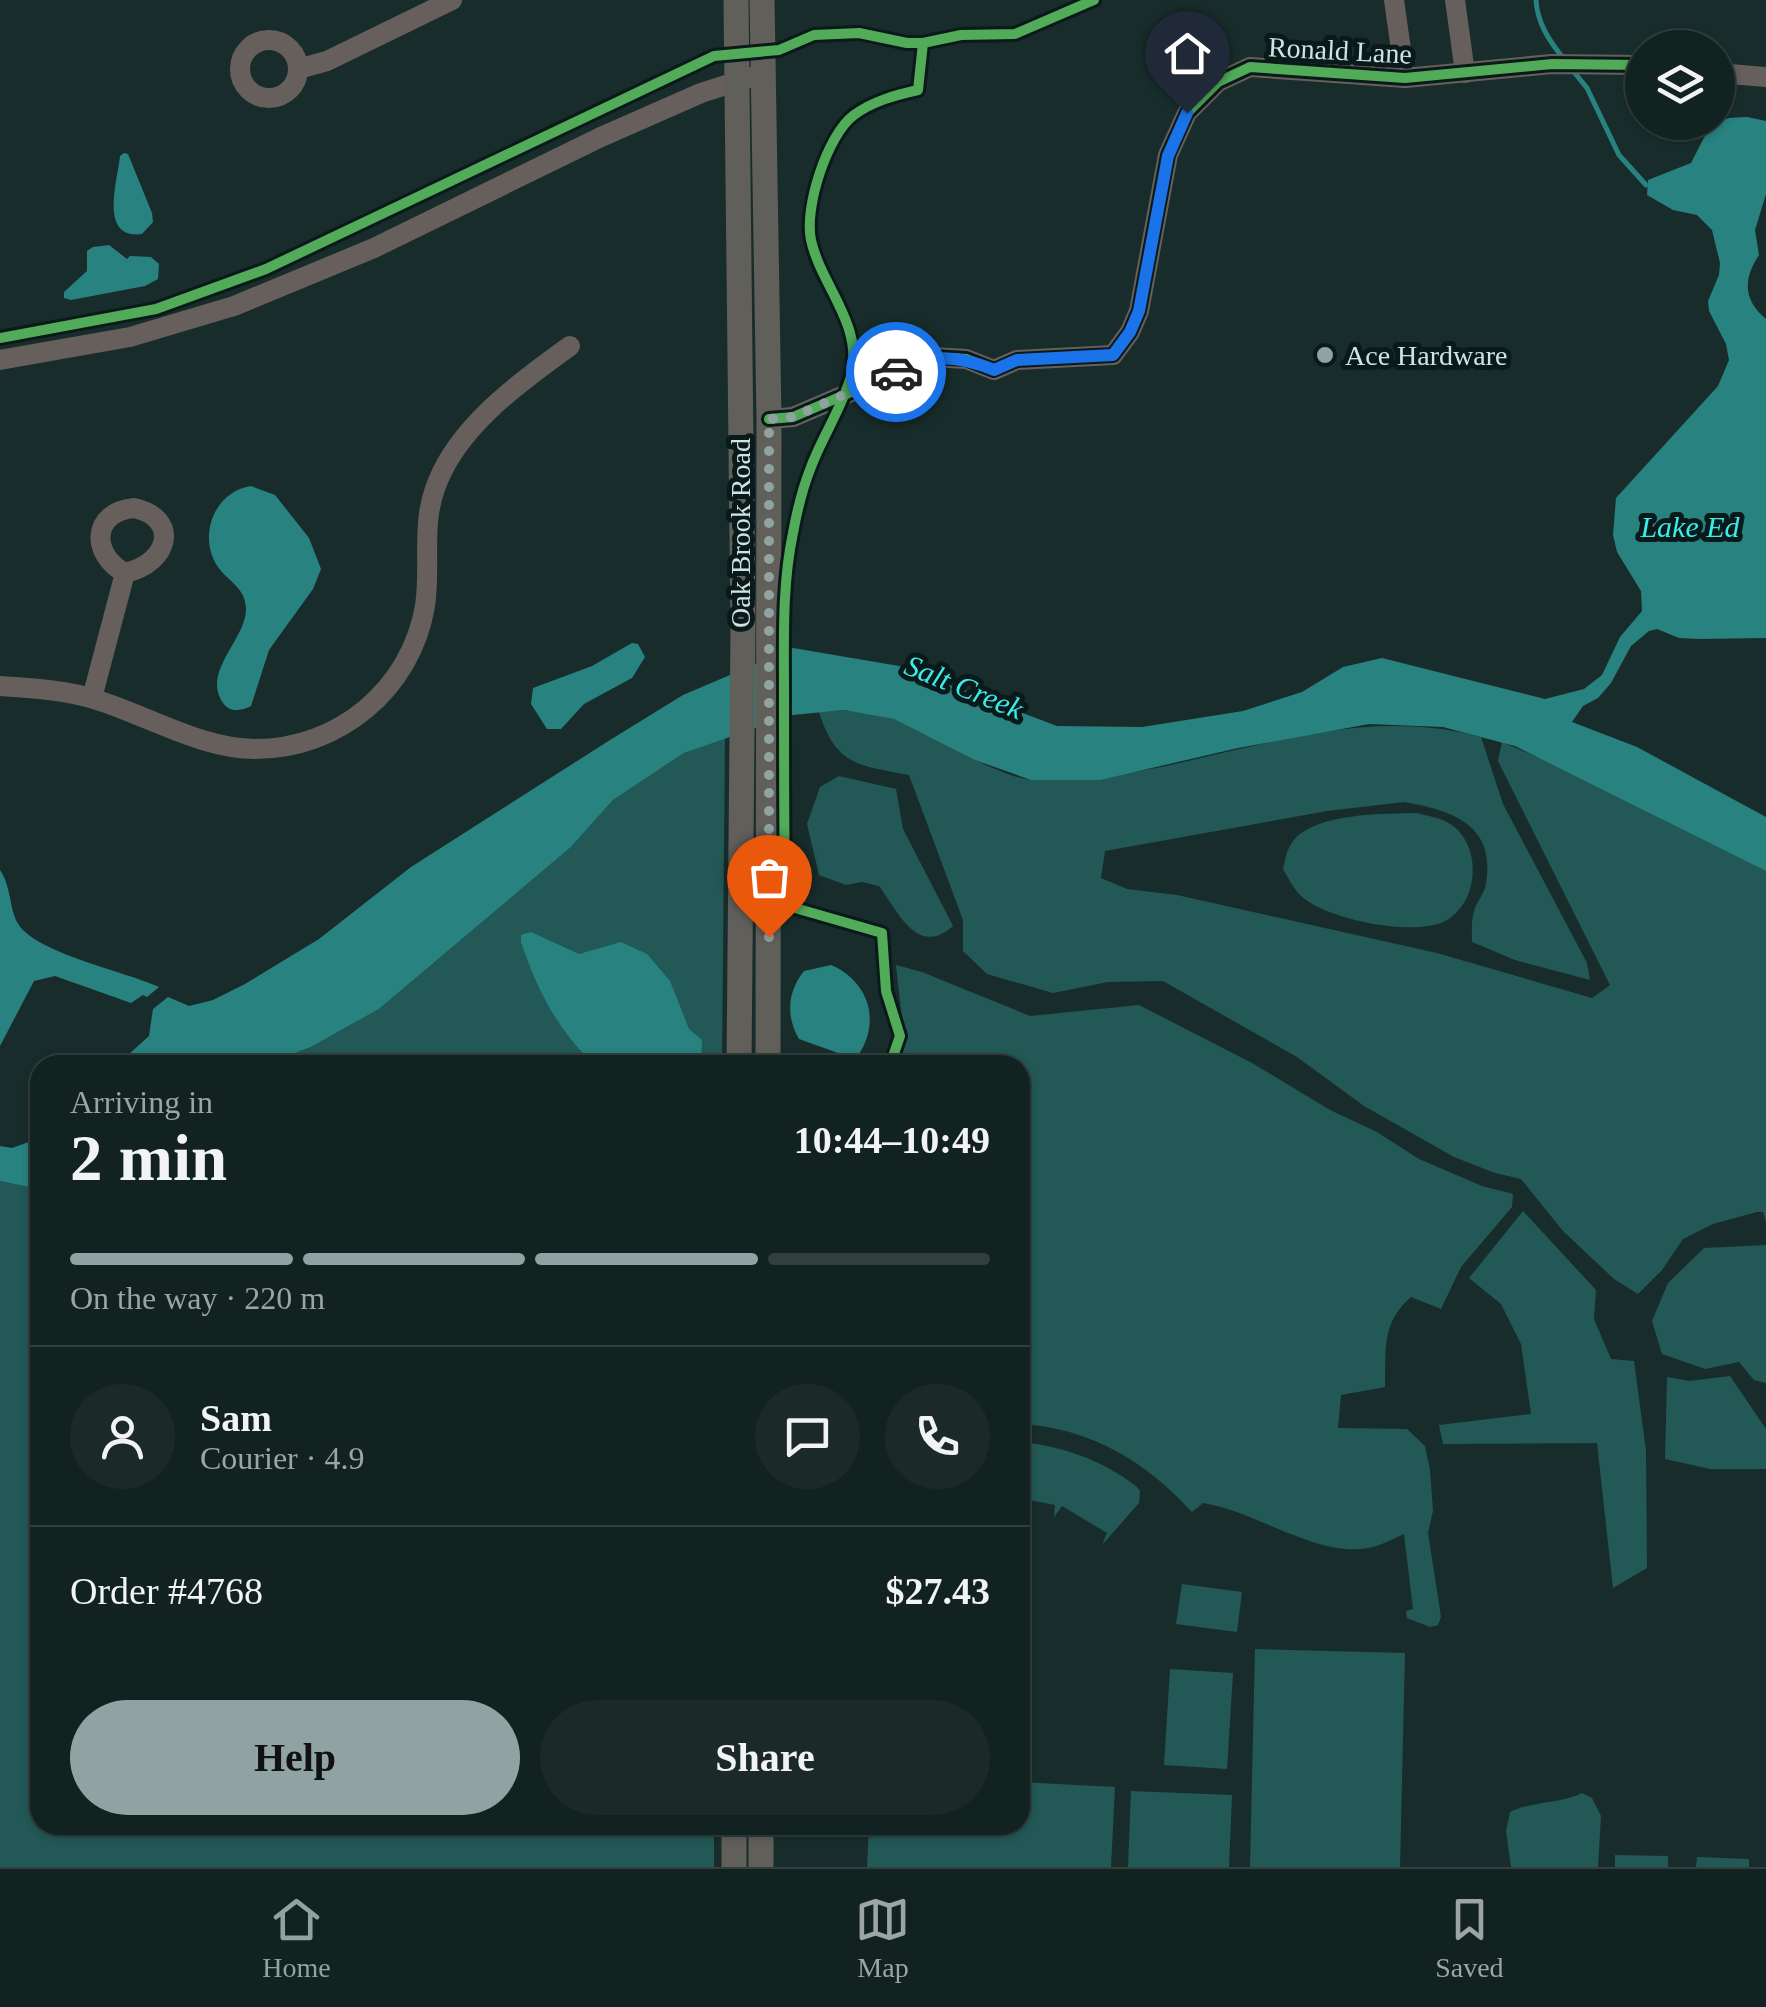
<!DOCTYPE html>
<html lang="en">
<head>
<meta charset="utf-8">
<style>
  :root { --surface:#122220; --page:#1b2a29; --text:#f1f3f6; --muted:#9ca4a5; --line:#313f3e; --accent:#90a3a2 }
  body { margin:0; font-family:"Times New Roman",serif; background:var(--page); color:var(--text); height:100vh; display:flex; flex-direction:column; font-size:38px; white-space:nowrap }
  * { box-sizing:border-box; margin:0 }
  p { font-size:32px; color:var(--muted) }
  .icon { flex:none; width:55px; height:55px; fill:none; stroke:currentColor; stroke-width:2; stroke-linecap:round; stroke-linejoin:round }
  .map { position:relative; flex:1; overflow:hidden }
  .details { position:absolute; left:30px; top:1055px; width:1000px; height:780px; display:flex; flex-direction:column; background:var(--surface); border-radius:30px; box-shadow:0 2px 8px #0004,0 0 0 2px var(--line) }
  .details>* { flex:none }
  .fabs { position:absolute; left:1625px; top:30px; display:grid; gap:20px }
  .fabs a { display:grid; place-items:center; width:110px; height:110px; border-radius:50%; background:var(--surface); box-shadow:0 2px 8px #0004,0 0 0 2px var(--line); font-size:50px }
  .pin { position:absolute; display:grid; place-items:center; width:85px; height:85px; color:#fff; margin:-102px -42px; border-radius:50% 50% 50% 0; rotate:-45deg; box-shadow:0 0 10px #0007 }
  .pin .icon { rotate:45deg }
  .courier { position:absolute; display:grid; place-items:center; width:100px; height:100px; margin:-50px; border:8px solid #1a73e8; border-radius:50%; background:#fff; color:#222; box-shadow:0 2px 12px #0007 }
  .headline em { font-style:normal; font-weight:800 }
  .headline div { display:flex; flex-direction:column-reverse }
  .headline { display:flex; align-items:center; justify-content:space-between; height:170px; padding:0 40px }
  h1 { font-size:65px; font-weight:800; line-height:75px }
  .bar { display:grid; grid-template-columns:repeat(4,1fr); gap:15px 10px; align-content:center; height:120px; padding:0 40px }
  .bar i { height:12px; border-radius:8px; background:var(--line) }
  .bar .current { background:var(--accent) }
  .bar p { grid-column:span 4 }
  .line { display:flex; align-items:center; gap:25px; padding:0 40px; border-top:2px solid var(--line) }
  .line div { flex:1 }
  .round { display:grid; place-items:center; flex:none; width:105px; height:105px; border-radius:52px; background:var(--page) }
  .cta { display:flex; gap:20px; margin-top:auto; padding:20px 40px }
  .cta a { flex:1; height:115px; border-radius:60px; background:var(--accent); color:#111; font-size:40px; font-weight:800; line-height:115px; text-align:center }
  .cta a+a { background:var(--page); color:var(--text) }
  .menu { display:flex; justify-content:space-around; align-items:center; height:140px; border-top:2px solid var(--line); background:var(--surface); font-size:28px; color:var(--muted) }
  .menu a { display:grid; justify-items:center; gap:5px }
  .menu .current { color:var(--accent) }
  .map>svg:first-child { display:block }
</style>
</head>
<body>
<div class="map">
<svg width="1766" height="1867" viewBox="0 0 1766 1867">
  <rect width="100%" height="100%" fill="#182d2b"/>
  <g fill="#225856">
    <path d="M844,710C861,713 881,714 897,720C933,734 1000,780 1036,780C1074,779 1129,774 1166,766C1273,743 1371,708 1481,737L1503,804L1587,963L1590,980L1515,960L1472,942C1472,933 1471,921 1474,911C1477,901 1485,893 1486,883C1496,824 1451,810 1404,802L1327,811L1105,851L1101,878L1127,889L1177,895L1437,953L1592,998L1610,985L1498,761L1502,742L1575,773L1766,871V1222L1763,1212H1757L1713,1224L1683,1239L1662,1270L1638,1294L1614,1279L1563,1231L1521,1179L1495,1173L1454,1157L1364,1106L1297,1057L1163,981L1108,982L1053,993L987,974L963,951V920L909,775C858,765 836,766 819,712Z"/>
    <path d="M725,737L722,1065H263L311,1047L379,1009L571,847L613,800L684,753Z"/>
    <path d="M839,776L896,789L903,829L953,926C917,958 898,911 879,886L862,882L846,885L819,875L807,824L820,787Z"/>
    <path d="M1417,813C1426,816 1438,817 1447,822C1482,841 1481,900 1447,920C1418,938 1325,920 1300,895C1293,888 1288,877 1283,869C1285,862 1286,852 1290,846C1308,812 1384,814 1417,813Z"/>
    <path d="M896,965L922,972L1030,1016L1139,1005L1252,1063L1330,1110L1377,1132L1419,1159L1482,1186L1513,1194L1512,1207L1461,1267L1441,1309L1411,1297C1381,1323 1386,1349 1385,1387L1341,1395L1338,1428L1407,1429L1425,1446L1430,1470L1433,1511L1428,1533L1441,1617L1438,1625L1430,1627L1407,1618L1406,1611L1413,1609L1404,1534C1393,1539 1380,1546 1368,1548C1318,1558 1253,1510 1203,1503L1192,1512C1145,1461 1091,1428 1020,1424V1065H898L905,1046Z"/>
    <path d="M0,1181L29,1187L40,1182V1825H714V1867H0Z"/>
    <path d="M1523,1211L1596,1290L1594,1319L1611,1359L1634,1361L1646,1451L1647,1568L1613,1588L1597,1443L1443,1444L1439,1425L1531,1414L1521,1344L1501,1304L1469,1278Z"/>
    <path d="M1766,1245V1383L1754,1380L1739,1362L1705,1369L1662,1354L1652,1321L1668,1283L1704,1248Z"/>
    <path d="M1730,1376L1766,1429V1469H1710L1665,1459L1667,1377L1689,1381Z"/>
    <path d="M1020,1442C1062,1446 1102,1460 1136,1486L1140,1491L1139,1503L1102,1545L1107,1533L1062,1506L1054,1517L1055,1505L1020,1498Z"/>
    <path d="M1182,1584L1242,1592L1237,1632L1176,1624Z"/>
    <path d="M1255,1649L1405,1653L1400,1867H1250Z"/>
    <path d="M1170,1669L1233,1673L1227,1769L1164,1765Z"/>
    <path d="M1020,1782L1115,1787L1111,1867H867L869,1825H1020Z"/>
    <path d="M1131,1791L1232,1795L1229,1867H1128Z"/>
    <path d="M1582,1793L1592,1798L1601,1816L1598,1867H1511L1506,1831L1510,1812C1533,1801 1559,1804 1582,1793Z"/>
    <path d="M1615,1855L1668,1856V1867H1615Z"/>
    <path d="M1697,1857L1749,1859V1867H1696Z"/>
  </g>
  <g fill="#28827f">
    <path d="M1747,117L1766,121V194L1755,230L1759,255C1743,279 1743,300 1766,319V638L1699,639L1679,638L1657,629L1649,631L1631,646L1611,683L1598,698L1583,706L1572,722L1637,747L1766,817V871L1515,746L1443,727L1369,724L1238,748L1100,780H1031L975,760L894,719L844,710L793,715L684,753L613,800L571,847L379,1009L311,1047L263,1065H117L149,1036L153,1009L168,997L189,1006L213,1000L245,984L319,939L411,867L610,740L683,695L793,648L899,666L1057,726L1142,727L1243,711L1302,692L1343,667L1382,658L1545,699L1584,689L1602,675L1620,637L1642,611L1641,591L1617,552L1613,535L1616,498L1718,386L1729,360L1726,344L1709,311L1708,301L1719,275L1720,263L1712,230L1697,215L1673,210L1647,195L1648,180L1691,163L1711,124L1729,118Z"/>
    <path d="M124,153L128,154L152,213L153,222L142,234C98,240 118,179 120,156Z"/>
    <path d="M109,245L127,259L130,256L151,257L159,264L158,279L145,286L71,300L64,298V292L87,271V251L93,247Z"/>
    <path d="M251,486L275,495L309,538L321,569L313,589L269,650L251,706C241,711 230,713 223,703C201,671 247,639 246,608C245,586 226,581 216,564C198,533 216,491 251,486Z"/>
    <path d="M632,643L638,644L645,657L632,678L584,704L561,729H547L531,704L533,688L592,666Z"/>
    <path d="M0,870C11,886 9,906 17,922C33,953 128,972 159,987L147,997L143,995L131,1003L55,976L34,981L0,1046Z"/>
    <path d="M531,932L579,954L621,942L647,954L670,981L689,1029L702,1040L701,1065H595C558,1031 537,990 521,942V935Z"/>
    <path d="M831,965C868,981 881,1020 859,1054L849,1057L799,1039C786,1017 787,992 804,971Z"/>
    <path d="M40,1138V1182L29,1187L0,1181V1146L12,1148Z"/>
  </g>
  <g fill="none" stroke-linecap="round" stroke-linejoin="round">
    <g stroke="#28827f" stroke-width="5">
      <path d="M1536,0C1537,23 1550,42 1564,59"/>
      <path d="M1574,72L1587,88L1619,155L1646,185"/>
    </g>
    <g stroke="#665f5b" stroke-width="20">
      <path d="M1394,0L1405,78"/>
      <path d="M1455,0L1465,73"/>
      <circle cx="269" cy="69" r="29"/>
      <path d="M298,69L327,61L452,0"/>
      <path d="M1718,73L1766,77"/>
      <path d="M0,360L130,337L234,306L374,248L601,137L701,93L751,77"/>
      <path d="M769,419L793,417L933,357L966,359L994,370L1017,360L1113,355L1130,332L1139,311L1168,155L1187,113L1218,82L1250,67L1405,78L1552,64L1642,65"/>
      <path d="M134,508C180,518 170,563 125,573C91,555 91,512 134,508Z"/>
      <path d="M0,686C31,688 67,690 97,700C148,716 202,749 255,749C339,749 411,689 425,606C432,558 418,520 442,472C467,420 524,379 570,346"/>
      <path d="M92,698L125,573"/>
    </g>
    <g stroke="#615f5a" stroke-width="25">
      <path d="M736,0L743,625L739,1065"/>
      <path d="M762,0L769,419L768,1065"/>
      <path d="M734,1867V1825"/>
      <path d="M761,1867V1825"/>
    </g>
    <defs>
      <g id="cycleway">
        <path d="M0,338L156,309L266,269L714,56L779,50L814,35L859,33L907,43H923L961,35L1015,34L1094,0"/>
        <path d="M769,419L793,417L933,357L966,359L994,370L1017,360L1113,355L1130,332L1139,311L1168,155L1187,113L1218,82L1250,67L1405,78L1552,64L1642,65"/>
        <path d="M890,1065L900,1036L886,991L882,933L795,908L785,890C784,824 784,758 784,692C784,639 782,585 793,533C797,511 803,487 811,467C822,437 842,408 851,376C864,325 821,286 811,240C804,208 827,135 854,115C873,101 896,95 918,90L923,43"/>
      </g>
    </defs>
    <use href="#cycleway" stroke="#0a1919" stroke-width="16"/>
    <use href="#cycleway" stroke="#51ab58" stroke-width="10"/>
  </g>
  <g fill="none" stroke-linecap="round" stroke-linejoin="round">
    <path stroke="#90a3a2" stroke-width="10" stroke-dasharray="0 18" d="M769,937V419L793,417L896,372"/>
    <path stroke="#1a73e8" stroke-width="12" d="M896,372C935,355 954,354 994,370L1017,360L1113,355L1130,332L1139,311L1168,156L1187,113"/>
  </g>
  <circle fill="#90a3a2" stroke="#0a1919" stroke-width="4" cx="1325" cy="355" r="10"/>
  <g text-anchor="middle" stroke-width="10" stroke-linejoin="round" paint-order="stroke">
    <g font-size="28" fill="#d0e3e2" stroke="#0a1919">
      <text transform="translate(1340 50) rotate(3)" y="10">Ronald Lane</text>
      <text transform="translate(740 533) rotate(-90)" y="10">Oak Brook Road</text>
    </g>
    <g font-size="28" fill="#d0e3e2" stroke="#0a1919" text-anchor="start">
      <text x="1345" y="365">Ace Hardware</text>
    </g>
    <g font-size="30" font-style="italic" fill="#39eee9" stroke="#0a1919">
      <text x="1690" y="537">Lake Ed</text>
      <text transform="translate(964 687) rotate(22)" y="10">Salt Creek</text>
    </g>
  </g>
</svg>
<div class="fabs">
<a><svg class="icon" aria-label="layers" viewBox="0 0 24 24"><path d="M12 4l9 5-9 5-9-5zM3 14l9 5 9-5"/></svg></a>
</div>
<div class="pin" style="left:769px;top:937px;background:#ea580c"><svg class="icon" aria-label="bag" viewBox="0 0 24 24"><path d="M5 8h14l-1 12H6zM9 8a3 3 0 0 1 6 0"/></svg></div>
<div class="pin" style="left:1187px;top:113px;background:#1f2937"><svg class="icon" aria-label="home" viewBox="0 0 24 24"><path d="M3 11l9-7 9 7M6 9v11h12V9"/></svg></div>
<div class="courier" style="left:896px;top:372px"><svg class="icon" aria-label="car" viewBox="0 0 24 24"><path d="M5 17H2v-5l4-1 3-4h7l3 4 3 1v5h-3M9 17h6M6 11h13"/><circle cx="7" cy="17" r="2"/><circle cx="17" cy="17" r="2"/></svg></div>
<section class="details">
<div class="headline"><div><h1>2 min</h1><p>Arriving in</p></div><em>10:44–10:49</em></div>
<div class="bar"><i class="current"></i><i class="current"></i><i class="current"></i><i></i><p>On the way · 220 m</p></div>
<div class="line" style="height:180px"><a class="round"><svg class="icon" aria-label="person" viewBox="0 0 24 24"><circle cx="12" cy="8" r="4"/><path d="M4 21q1-7 8-7t8 7"/></svg></a><div><b>Sam</b><p>Courier · 4.9</p></div><a class="round"><svg class="icon" aria-label="chat" viewBox="0 0 24 24"><path d="M4 5h16v11H9l-5 4z"/></svg></a><a class="round"><svg class="icon" aria-label="phone" viewBox="0 0 24 24"><path d="M5 4h4l2 5-3 2q2 4 5 5l2-3 5 2v4C11 20 4 13 5 4z"/></svg></a></div>
<div class="line" style="height:130px"><div>Order #4768</div><b>$27.43</b></div>
<div class="cta"><a>Help</a><a>Share</a></div>
</section>
</div>
<nav class="menu">
<a class="current"><svg class="icon" aria-label="home" viewBox="0 0 24 24"><path d="M3 11l9-7 9 7M6 9v11h12V9"/></svg>Home</a>
<a><svg class="icon" aria-label="map" viewBox="0 0 24 24"><path d="M3 6l6-2 6 2 6-2v14l-6 2-6-2-6 2zM9 4v14M15 6v14"/></svg>Map</a>
<a><svg class="icon" aria-label="saved" viewBox="0 0 24 24"><path d="M7 4h10v16l-5-4-5 4z"/></svg>Saved</a>
</nav>
</body>
</html>
